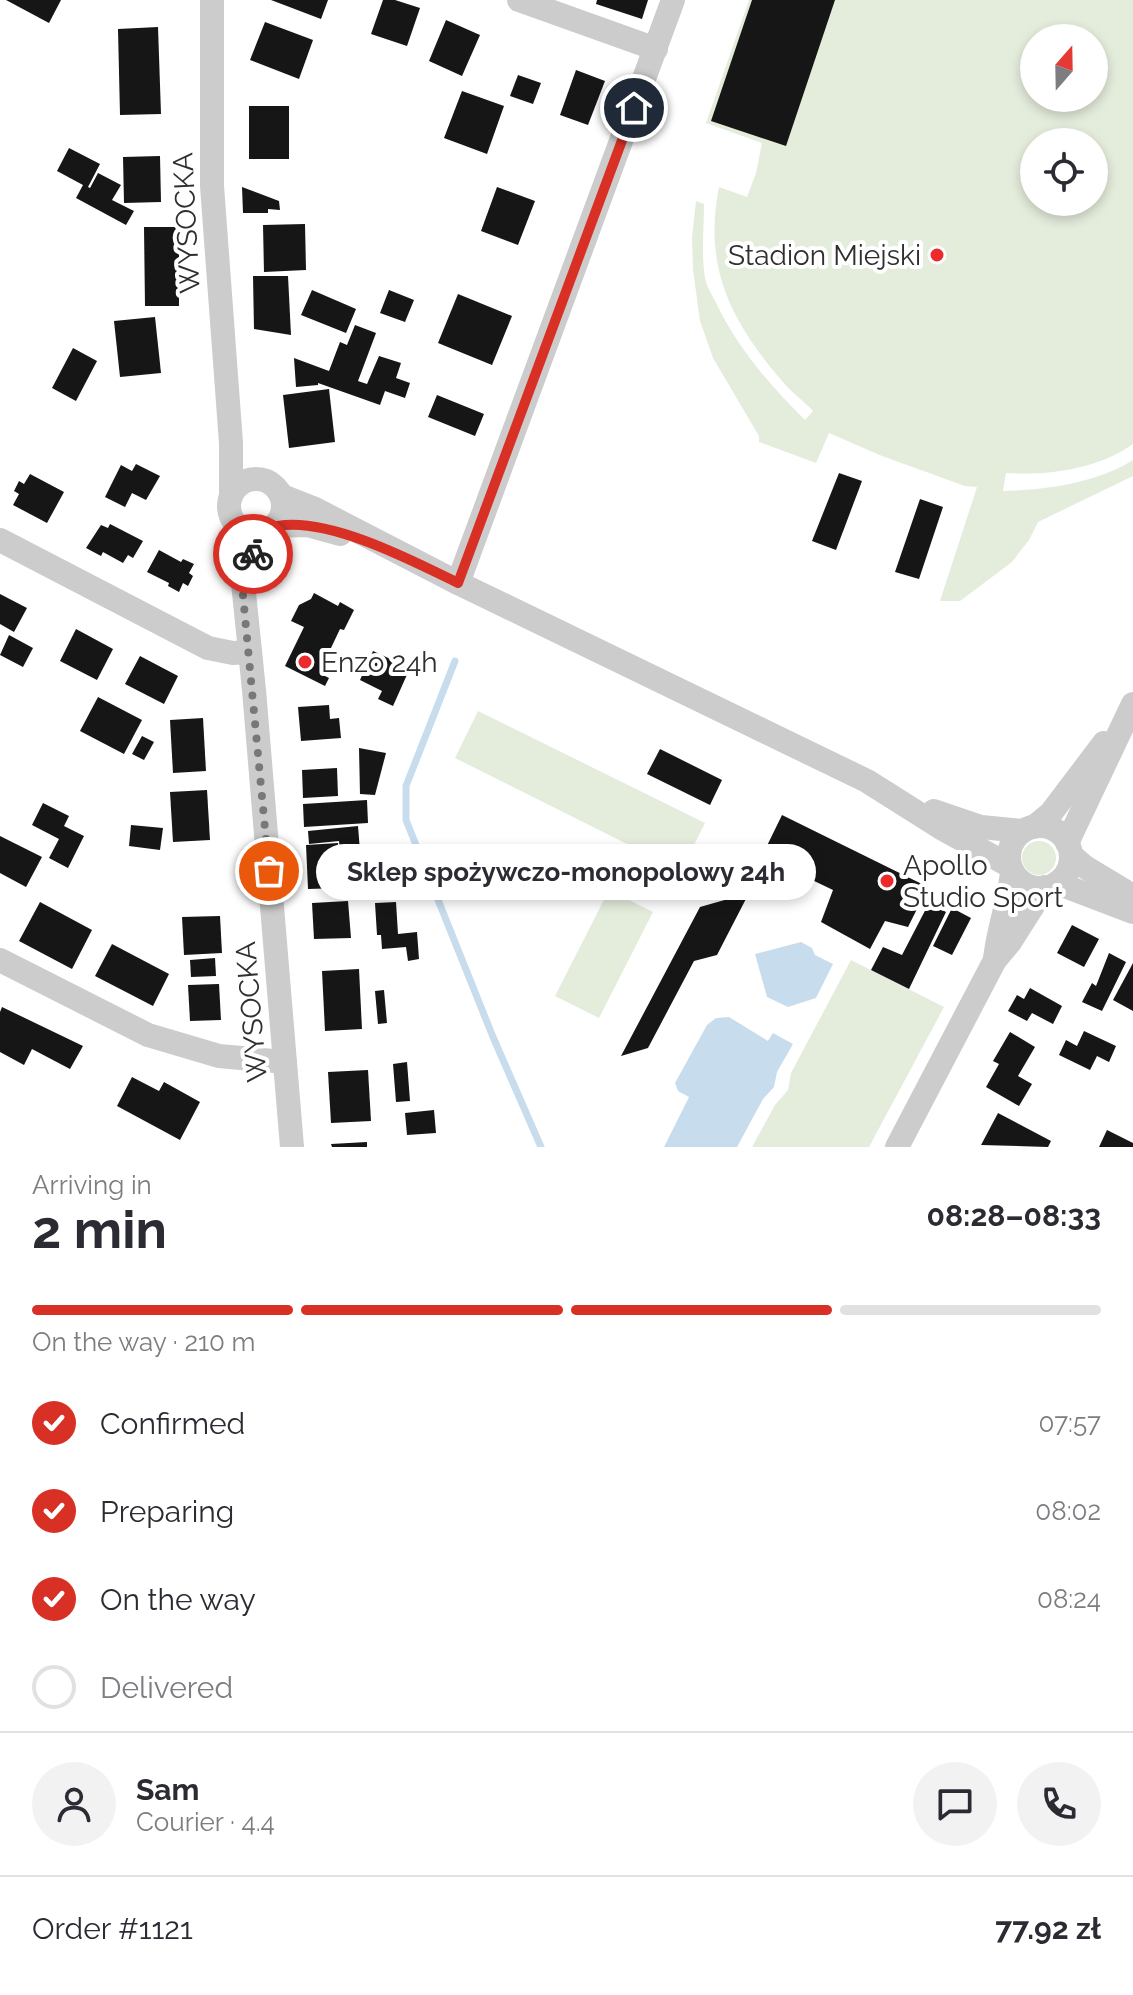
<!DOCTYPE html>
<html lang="en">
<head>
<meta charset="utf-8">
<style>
  :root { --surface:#fff; --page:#f2f2f3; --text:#2b2b33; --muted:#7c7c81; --line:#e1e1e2; --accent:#d93025 }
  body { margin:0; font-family:Raleway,sans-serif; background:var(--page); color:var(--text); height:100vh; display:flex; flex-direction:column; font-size:30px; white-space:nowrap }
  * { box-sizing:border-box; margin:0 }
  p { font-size:26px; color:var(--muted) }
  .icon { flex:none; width:44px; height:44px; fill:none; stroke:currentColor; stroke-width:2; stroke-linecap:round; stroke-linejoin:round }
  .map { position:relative; height:1147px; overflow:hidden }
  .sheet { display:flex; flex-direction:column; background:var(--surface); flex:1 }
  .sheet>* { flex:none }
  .needle { width:52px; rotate:20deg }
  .tools { position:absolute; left:1020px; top:24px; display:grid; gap:16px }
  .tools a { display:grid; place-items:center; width:88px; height:88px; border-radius:50%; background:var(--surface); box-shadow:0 4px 12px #0003; font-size:40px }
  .pin { position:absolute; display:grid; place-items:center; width:68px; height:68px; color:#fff; margin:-34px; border:4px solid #fff; border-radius:50%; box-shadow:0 2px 8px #0007 }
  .courier { position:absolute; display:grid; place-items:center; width:80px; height:80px; margin:-40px; border:6px solid #d93025; border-radius:50%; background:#fff; color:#222; box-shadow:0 2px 10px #0007 }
  .bubble { position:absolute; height:56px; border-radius:28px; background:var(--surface); box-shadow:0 4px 12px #0003; font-size:26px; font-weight:700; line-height:56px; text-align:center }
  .overview em { font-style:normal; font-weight:700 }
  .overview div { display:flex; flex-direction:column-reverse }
  .overview { display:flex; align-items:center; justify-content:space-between; height:136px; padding:0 32px }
  h1 { font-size:52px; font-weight:700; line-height:60px }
  .bar { display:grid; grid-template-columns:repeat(4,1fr); gap:12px 8px; align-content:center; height:96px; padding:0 32px }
  .bar i { height:10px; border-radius:6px; background:var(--line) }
  .bar .current { background:var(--accent) }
  .bar p { grid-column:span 4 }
  .line { display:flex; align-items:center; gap:20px; padding:0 32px; border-top:2px solid var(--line) }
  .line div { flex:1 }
  .round { display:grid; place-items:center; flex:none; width:84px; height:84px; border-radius:42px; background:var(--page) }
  ol { padding:0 32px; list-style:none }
  li { display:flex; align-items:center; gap:24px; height:88px }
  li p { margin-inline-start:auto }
  li .icon { padding:8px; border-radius:50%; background:var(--accent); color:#fff; stroke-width:4 }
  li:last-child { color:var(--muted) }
  li i { width:44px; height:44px; border:4px solid var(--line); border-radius:50% }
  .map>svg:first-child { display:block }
</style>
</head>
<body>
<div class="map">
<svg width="1133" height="1147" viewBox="0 0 1133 1147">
  <rect width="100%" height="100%" fill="#fff"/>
  <g fill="#e4ecdc" fill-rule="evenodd">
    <path d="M749,0H1133V444C1098,469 1048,476 1006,473L1003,491C1045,490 1097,483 1133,460V476L1038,522L1029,540L1012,562L960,601H940L977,487L965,486L882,456L829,433L816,463L759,442V436L713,358L700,321L693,270L692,237L696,201L704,204C704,229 701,253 705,278C707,288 714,298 718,307C740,351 770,385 805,420L813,411C804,401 791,392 782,381C731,321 703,268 719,187L747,197L756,173L762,143L706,123ZM1034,38H1094V98H1034ZM1034,142H1094V202H1034Z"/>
    <path d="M478,711L705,823L681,871L455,758Z"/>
    <circle cx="1039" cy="858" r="17"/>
    <path d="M609,890L653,912L599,1018L555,996Z"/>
    <path d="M851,960L944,1007L869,1147H752L775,1105L788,1090L791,1073Z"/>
  </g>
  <g fill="#c7dced">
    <path d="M801,942L812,948L815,955L833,964L816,998L788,1007L767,997L755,954Z"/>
    <path d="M729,1017L768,1041L773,1033L793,1044L777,1072L774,1087L763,1099L737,1147H664L689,1097L678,1091L675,1083L707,1025L716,1018Z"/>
  </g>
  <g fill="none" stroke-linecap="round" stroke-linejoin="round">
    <path stroke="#c7dced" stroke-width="7" d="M455,661L406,786V820L493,1037L541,1147"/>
  </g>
  <g fill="#161616">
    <path d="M6,0H61L49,23Z"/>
    <path d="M271,0H328L321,19Z"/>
    <path d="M383,0H395L420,8L407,46L371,34Z"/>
    <path d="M597,0H648L642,19L596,4Z"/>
    <path d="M752,0H835L786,146L711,121Z"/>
    <path d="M446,20L480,35L462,76L429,61Z"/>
    <path d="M265,22L313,40L299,79L250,60Z"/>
    <path d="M158,27L161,114L120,115L118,29Z"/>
    <path d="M576,70L605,81L588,125L560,115Z"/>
    <path d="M518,75L541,83L533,104L510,96Z"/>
    <path d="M462,91L504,106L487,154L444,138Z"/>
    <rect x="249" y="106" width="40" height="53"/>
    <path d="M69,148L100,164L88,187L90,188L98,173L121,185L112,200L134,211L126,225L76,198L83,185L57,171Z"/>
    <path d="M160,156L161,202L124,203L123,157Z"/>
    <path d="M242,187L279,201L280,210L268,209V213H243Z"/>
    <path d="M497,187L535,201L518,245L481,231Z"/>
    <path d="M305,224L306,270L264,272L263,225Z"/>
    <path d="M144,227H179V306H145Z"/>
    <path d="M253,276H288L291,335L254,329Z"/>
    <path d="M312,290L356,309L346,333L301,315Z"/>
    <path d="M389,290L414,300L405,322L380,313Z"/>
    <path d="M458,294L512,316L492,365L438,343Z"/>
    <path d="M155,317L161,373L120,377L114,321Z"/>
    <path d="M355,325L376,333L358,381L367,384L379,356L401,363L396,378L410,383L405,398L385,391L380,405L318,383V385L296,387L294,358L329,371L340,342L347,345Z"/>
    <path d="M73,348L97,361L76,401L52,388Z"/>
    <path d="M329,389L335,442L289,448L283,395Z"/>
    <path d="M437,395L484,414L475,436L428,417Z"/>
    <path d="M136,464L160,476L146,500L132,493L125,507L105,497L121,465L132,471Z"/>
    <path d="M839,473L862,481L836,550L812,541Z"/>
    <path d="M30,474L64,492L47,523L13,505L19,494L14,491L19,481L24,484Z"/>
    <path d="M920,499L943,507L919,579L895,572Z"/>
    <path d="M110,524L143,541L133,558L128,555L123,563L103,552L101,556L86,548L101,525L108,528Z"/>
    <path d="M159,550L181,562L183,559L194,564L189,573L193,576L188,586L183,583L179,592L168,586L169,583L147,572Z"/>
    <path d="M314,593L338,606L340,602L354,610L344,630L340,629L321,669L325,671L323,675L329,678L325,686L285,666L304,627L291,621L299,605L311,599Z"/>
    <path d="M0,594L27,608L14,632L0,624Z"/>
    <path d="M76,629L113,649L97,680L60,661Z"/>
    <path d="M9,635L33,648L23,667L0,655Z"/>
    <path d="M373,651L410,668L393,706L378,699L382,691L360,680Z"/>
    <path d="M140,656L178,676L164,704L125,684Z"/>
    <path d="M98,697L142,720L124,754L80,731Z"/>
    <path d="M329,705L330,719L339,718L341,738L301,741L298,707Z"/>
    <path d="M203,718L206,771L173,773L170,720Z"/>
    <path d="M142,736L154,742L144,760L132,754Z"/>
    <path d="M359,748L386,753L375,795L360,794Z"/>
    <path d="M660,749L722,780L710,805L647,774Z"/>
    <path d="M337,768L338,796L303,798L302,770Z"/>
    <path d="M207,790L210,840L173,842L170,792Z"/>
    <path d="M367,800L368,823L304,827L303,804Z"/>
    <path d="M43,803L69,816L64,826L84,836L68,868L49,858L59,839L32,825Z"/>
    <path d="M782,815L928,887L908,927L885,921L870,949L821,922L833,890L762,856Z"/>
    <path d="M131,825L163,828L160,850L129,846Z"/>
    <path d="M358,826L360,851L340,852L339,841L309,844L308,831Z"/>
    <path d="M0,836L42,857L26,887L0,873Z"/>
    <path d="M338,843L340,888L308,889L306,845Z"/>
    <path d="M749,893L717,955L694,961L648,1048L621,1056L700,907Z"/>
    <path d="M348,901L351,938L314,939L312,903Z"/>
    <path d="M40,902L92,930L72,969L19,941Z"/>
    <path d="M396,902L398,934L417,932L419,959L408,961L406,947L382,949L381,935H377L375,903Z"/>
    <path d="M929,903L946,912L909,989L871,970L883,947L902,955Z"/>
    <path d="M952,908L971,918L952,955L933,946Z"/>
    <path d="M220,916L222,953L184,955L182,917Z"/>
    <path d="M1072,925L1099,939L1084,967L1057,953Z"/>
    <path d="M112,944L169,974L153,1006L95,976Z"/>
    <path d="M1109,953L1126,962L1102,1011L1082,1002L1092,983L1096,986Z"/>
    <path d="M215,958L216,976L191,977L190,960Z"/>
    <path d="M1133,963V1011L1113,1000Z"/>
    <path d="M359,969L362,1029L325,1031L322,971Z"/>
    <path d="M219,984L221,1020L190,1021L188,985Z"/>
    <path d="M1030,988L1062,1006L1053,1024L1032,1013L1027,1021L1008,1011L1017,995L1024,999Z"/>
    <path d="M384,990L387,1023L378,1024L375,991Z"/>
    <path d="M2,1007L83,1046L70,1069L32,1049L24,1065L0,1052V1012Z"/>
    <path d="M1084,1031L1116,1046L1109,1062L1097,1056L1090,1070L1059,1055L1066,1040L1077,1046Z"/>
    <path d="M1010,1032L1035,1047L1018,1076L1032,1084L1019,1106L986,1087L999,1064L993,1061Z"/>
    <path d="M407,1062L410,1101L396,1102L393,1064Z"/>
    <path d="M368,1070L371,1121L331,1123L328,1072Z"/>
    <path d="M132,1077L159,1091L164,1082L200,1102L180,1140L117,1106Z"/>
    <path d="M434,1110L436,1133L407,1135L405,1113Z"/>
    <path d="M998,1113L1051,1141L1048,1147L981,1145Z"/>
    <path d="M1107,1130L1133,1143V1147H1099Z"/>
    <path d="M367,1142V1147H332L331,1144Z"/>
  </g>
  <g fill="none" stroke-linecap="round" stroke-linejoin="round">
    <g stroke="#ccc" stroke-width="24">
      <path d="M212,0V186L231,443V496"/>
      <path d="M519,0L656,49"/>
      <circle cx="256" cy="506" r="27"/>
      <path d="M282,496L315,509L458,583L867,781L943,829L1010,866"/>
      <path d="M237,525L254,690L292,1147"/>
      <path d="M275,526L307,525L340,534"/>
      <path d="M0,540L208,648L233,653L250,652"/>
      <path d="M458,583L673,0"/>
      <path d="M934,811L981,827L1022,831"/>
      <circle cx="1040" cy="857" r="31"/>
      <path d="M1034,827L1051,813L1104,743"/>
      <path d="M1067,843L1133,704"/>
      <path d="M1071,855L1085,867L1133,896"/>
      <path d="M1057,883L1133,912"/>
      <path d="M995,959C998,929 1009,902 1012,872"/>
      <path d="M0,960L148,1035L219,1056L285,1062"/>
      <path d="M897,1147L995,960L1010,942L1045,887"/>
    </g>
  </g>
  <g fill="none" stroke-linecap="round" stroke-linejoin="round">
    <path stroke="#787878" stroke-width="8" stroke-dasharray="0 14.4" d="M253,554L242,585L269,871"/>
    <path stroke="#d93025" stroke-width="10" d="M253,554L261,533C267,531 273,527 278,526C329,517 413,561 458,583L634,108"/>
  </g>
  <g fill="#ec2a2c" stroke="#fff" stroke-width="3">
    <circle cx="937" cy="255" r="8"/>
    <circle cx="305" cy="662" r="8"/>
    <circle cx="887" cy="881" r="8"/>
  </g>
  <g text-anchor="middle" stroke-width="8" stroke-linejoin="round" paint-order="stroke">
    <g font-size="28" fill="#2f2f2f" stroke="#fff">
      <text transform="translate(186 223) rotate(-93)" y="10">WYSOCKA</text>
      <text transform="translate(251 1012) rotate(-95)" y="10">WYSOCKA</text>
    </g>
    <g font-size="28" fill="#2f2f2f" stroke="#fff" text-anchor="start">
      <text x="921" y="265" text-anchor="end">Stadion Miejski</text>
      <text x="321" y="672">Enzo 24h</text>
      <text x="903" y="875">Apollo<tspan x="903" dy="32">Studio Sport</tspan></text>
    </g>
  </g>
</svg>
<div class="tools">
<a><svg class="needle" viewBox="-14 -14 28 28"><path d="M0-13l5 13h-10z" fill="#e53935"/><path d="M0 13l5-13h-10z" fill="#7c7c81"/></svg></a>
<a><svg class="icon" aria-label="locate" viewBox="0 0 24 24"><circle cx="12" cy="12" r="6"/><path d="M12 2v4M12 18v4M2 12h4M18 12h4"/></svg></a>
</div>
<div class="pin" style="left:269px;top:871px;background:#ea580c"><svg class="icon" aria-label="bag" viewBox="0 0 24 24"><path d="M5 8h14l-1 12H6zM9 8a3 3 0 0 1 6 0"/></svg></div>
<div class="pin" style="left:634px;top:108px;background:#1f2937"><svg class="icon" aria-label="home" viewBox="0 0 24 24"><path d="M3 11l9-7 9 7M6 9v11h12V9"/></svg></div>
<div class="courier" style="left:253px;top:554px"><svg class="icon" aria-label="bike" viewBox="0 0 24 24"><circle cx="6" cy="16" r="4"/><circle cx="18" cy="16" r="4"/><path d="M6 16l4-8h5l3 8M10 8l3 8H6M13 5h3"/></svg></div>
<div class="bubble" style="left:316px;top:844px;width:500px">Sklep spożywczo-monopolowy 24h</div>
</div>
<section class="sheet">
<div class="overview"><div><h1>2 min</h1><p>Arriving in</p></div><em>08:28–08:33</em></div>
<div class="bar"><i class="current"></i><i class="current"></i><i class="current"></i><i></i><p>On the way · 210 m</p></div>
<ol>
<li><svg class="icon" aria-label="check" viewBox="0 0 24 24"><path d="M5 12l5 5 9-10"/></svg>Confirmed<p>07:57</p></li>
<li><svg class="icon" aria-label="check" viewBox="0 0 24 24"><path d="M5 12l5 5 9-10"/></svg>Preparing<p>08:02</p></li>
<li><svg class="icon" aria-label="check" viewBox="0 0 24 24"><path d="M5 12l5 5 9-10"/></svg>On the way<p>08:24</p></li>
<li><i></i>Delivered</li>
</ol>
<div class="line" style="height:144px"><a class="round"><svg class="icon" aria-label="person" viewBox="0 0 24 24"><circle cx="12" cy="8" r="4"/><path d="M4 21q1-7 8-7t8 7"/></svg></a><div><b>Sam</b><p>Courier · 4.4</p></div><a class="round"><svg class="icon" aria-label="chat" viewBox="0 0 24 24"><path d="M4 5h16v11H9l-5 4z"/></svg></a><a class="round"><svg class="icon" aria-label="phone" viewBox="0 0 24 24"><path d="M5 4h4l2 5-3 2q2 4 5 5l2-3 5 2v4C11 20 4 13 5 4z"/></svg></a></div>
<div class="line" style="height:104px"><div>Order #1121</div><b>77.92 zł</b></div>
</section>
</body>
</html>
